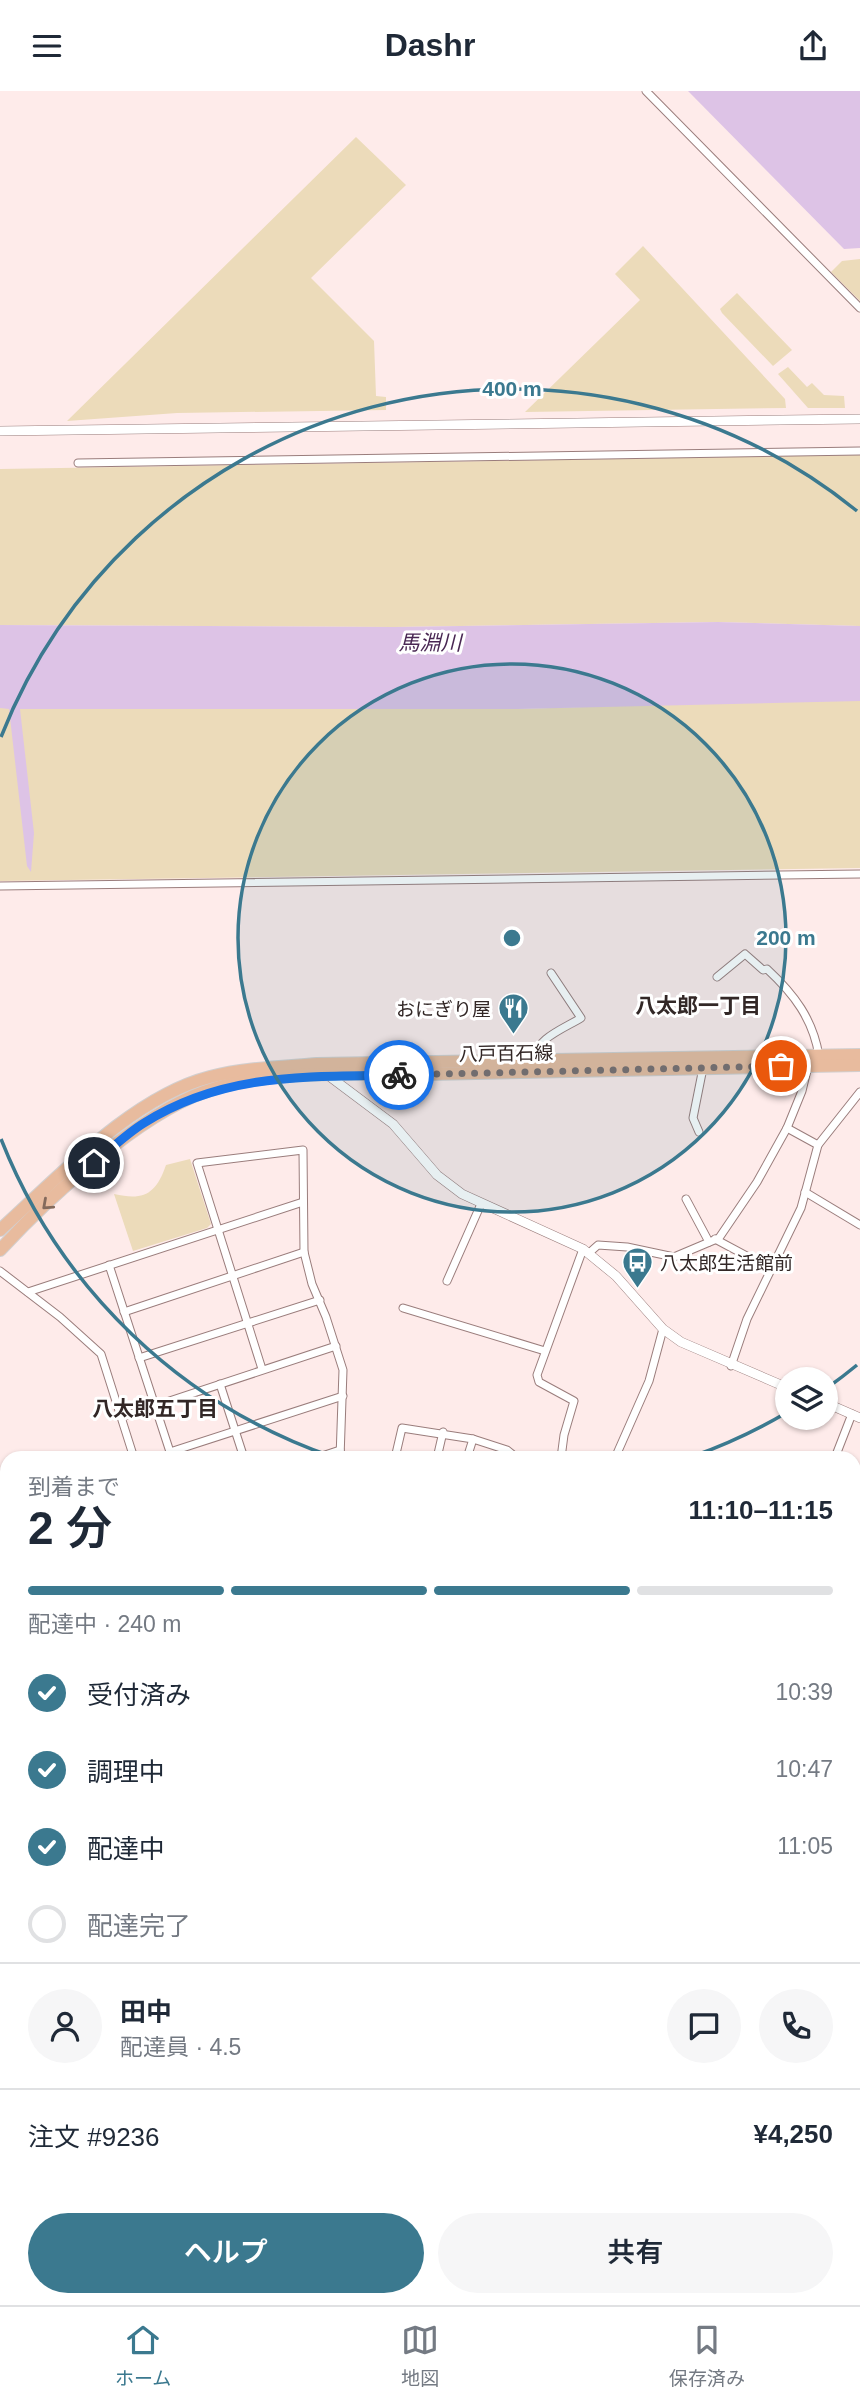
<!DOCTYPE html>
<html lang="ja">
<head>
<meta charset="utf-8">
<style>
  :root { --surface:#fff; --page:#f6f6f7; --text:#1f2937; --muted:#747a83; --line:#e0e1e3; --accent:#3b798f }
  body { margin:0; font-family:Arial,"Noto Sans JP",sans-serif; background:var(--page); color:var(--text); height:100vh; display:flex; flex-direction:column; font-size:26px; white-space:nowrap }
  * { box-sizing:border-box; margin:0 }
  p { font-size:23px; color:var(--muted) }
  .icon { flex:none; width:38px; height:38px; fill:none; stroke:currentColor; stroke-width:2; stroke-linecap:round; stroke-linejoin:round }
  .map { position:relative; flex:1; overflow:hidden }
  .details { position:absolute; left:0px; top:1360px; width:861px; height:856px; display:flex; flex-direction:column; background:var(--surface); border-radius:21px 21px 0 0; box-shadow:0 2px 5px #0004 }
  .details>* { flex:none }
  .controls { position:absolute; left:775px; top:1276px; display:grid; gap:14px }
  .controls a { display:grid; place-items:center; width:63px; height:63px; border-radius:50%; background:var(--surface); box-shadow:0 2px 5px #0004; font-size:35px }
  .pin { position:absolute; display:grid; place-items:center; width:60px; height:60px; color:#fff; margin:-30px; border:4px solid #fff; border-radius:50%; box-shadow:0 2px 7px #0007 }
  .courier { position:absolute; display:grid; place-items:center; width:70px; height:70px; margin:-35px; border:5px solid #1a73e8; border-radius:50%; background:#fff; color:#222; box-shadow:0 2px 9px #0007 }
  .head em { font-style:normal; font-weight:600 }
  .head div { display:flex; flex-direction:column-reverse }
  .head { display:flex; align-items:center; justify-content:space-between; height:119px; padding:0 28px }
  h1 { font-size:46px; font-weight:600; line-height:52px }
  .bar { display:grid; grid-template-columns:repeat(4,1fr); gap:10px 7px; align-content:center; height:84px; padding:0 28px }
  .bar i { height:9px; border-radius:5px; background:var(--line) }
  .bar .on { background:var(--accent) }
  .bar p { grid-column:span 4 }
  .line { display:flex; align-items:center; gap:18px; padding:0 28px; border-top:2px solid var(--line) }
  .line div { flex:1 }
  .round { display:grid; place-items:center; flex:none; width:74px; height:74px; border-radius:37px; background:var(--page) }
  ol { padding:0 28px; list-style:none }
  li { display:flex; align-items:center; gap:21px; height:77px }
  li p { margin-inline-start:auto }
  li .icon { padding:7px; border-radius:50%; background:var(--accent); color:#fff; stroke-width:4 }
  li:last-child { color:var(--muted) }
  li i { width:38px; height:38px; border:4px solid var(--line); border-radius:50% }
  .action { display:flex; gap:14px; margin-top:auto; padding:14px 28px }
  .action a { flex:1; height:80px; border-radius:42px; background:var(--accent); color:#fff; font-size:28px; font-weight:600; line-height:80px; text-align:center }
  .action a+a { background:var(--page); color:var(--text) }
  header { display:flex; justify-content:space-between; align-items:center; height:91px; padding:0 28px; background:var(--surface); font-size:32px; font-weight:600 }
  .menu { display:flex; justify-content:space-around; align-items:center; height:98px; border-top:2px solid var(--line); background:var(--surface); font-size:19px; color:var(--muted) }
  .menu a { display:grid; justify-items:center; gap:4px }
  .menu .on { color:var(--accent) }
  .map>svg:first-child { display:block }
</style>
</head>
<body>
<header><svg class="icon" aria-label="menu" viewBox="0 0 24 24"><path d="M4 6h16M4 12h16M4 18h16"/></svg>Dashr<svg class="icon" aria-label="share" viewBox="0 0 24 24"><path d="M12 15V3M7 8l5-5 5 5M5 13v7h14v-7"/></svg></header>
<div class="map">
<svg width="860" height="2214" viewBox="0 0 860 2214">
  <rect width="100%" height="100%" fill="#feebea"/>
  <g fill="#ecdbba">
    <path d="M356,46L406,94L311,187L374,250L376,305L386,306V319L177,322L67,330Z"/>
    <path d="M643,155L785,308L786,317L525,321L640,209L615,183Z"/>
    <path d="M860,168V210L831,181L842,170Z"/>
    <path d="M737,202L792,259L773,275L722,222L720,218Z"/>
    <path d="M788,276L807,296L812,292L824,304L844,305L845,317H808L778,283Z"/>
    <path d="M860,364V535L718,531L394,536L0,534V378Z"/>
    <path d="M813,609L860,610V777L0,790V617L518,618Z"/>
    <path d="M190,1068L211,1133L207,1137L133,1160L114,1103C144,1110 156,1103 166,1074Z"/>
    <path d="M854,1889L860,1896L858,2043L854,2037Z"/>
    <path d="M449,2209L572,2208L611,2214H448Z"/>
  </g>
  <path fill="#c5b28d" d="M222,2209V2208L324,2209L323,2214H221Z"/>
  <g fill="#ddc3e6">
    <path d="M688,0H860V157L844,158Z"/>
    <path d="M718,531L860,535V610L518,618H20L34,742L31,781L27,775L9,618L0,617V534L394,536Z"/>
  </g>
  <g fill="none" stroke-linecap="round" stroke-linejoin="round">
    <defs>
      <g id="minor">
        <path d="M646,0L860,217"/>
        <path d="M78,372L860,360"/>
        <path d="M0,795L860,783"/>
        <path d="M717,886L745,863L763,879L767,878C794,903 813,928 819,965"/>
        <path d="M533,970C534,948 565,937 581,927L551,882"/>
        <path d="M699,1041L693,1027L703,977"/>
        <path d="M818,1054L860,1001"/>
        <path d="M805,1101L860,1134"/>
        <path d="M686,1108L709,1151"/>
        <path d="M715,1148L771,1178"/>
        <path d="M589,1162L598,1154L627,1156L674,1166L719,1147L757,1091L787,1037L802,1000L808,975"/>
        <path d="M109,1174L172,1367"/>
        <path d="M0,1180L60,1226L101,1263L134,1367"/>
        <path d="M447,1190L481,1113"/>
        <path d="M28,1201L303,1111"/>
        <path d="M403,1217L545,1260"/>
        <path d="M124,1221L304,1161"/>
        <path d="M139,1267L320,1209"/>
        <path d="M731,1275L747,1228L801,1117L818,1054L787,1037"/>
        <path d="M262,1278L197,1072L303,1059L304,1161L312,1193L326,1226L343,1279L340,1367"/>
        <path d="M220,1293L244,1367"/>
        <path d="M121,1326L336,1255"/>
        <path d="M170,1361L343,1305"/>
        <path d="M836,1364L852,1323"/>
        <path d="M316,1367L340,1359"/>
        <path d="M395,1367L402,1337L473,1348L507,1359L517,1367"/>
        <path d="M437,1367L443,1341"/>
        <path d="M467,1367L473,1348"/>
        <path d="M561,1367L564,1344L574,1310L539,1291L537,1284L583,1158"/>
        <path d="M615,1367L649,1290L663,1238"/>
        <path d="M0,1490L7,1491"/>
        <path d="M854,1494L860,1496"/>
        <path d="M0,1584L7,1586"/>
        <path d="M854,1606L860,1607"/>
        <path d="M0,1639L7,1641"/>
        <path d="M854,1657L860,1658"/>
        <path d="M857,1720L860,1723"/>
        <path d="M854,1816L860,1824"/>
        <path d="M854,2143L860,2151"/>
        <path d="M854,2182L860,2174"/>
        <path d="M656,2208L698,2214"/>
        <path d="M437,2214L438,2208"/>
        <path d="M828,2214L832,2208"/>
      </g>
      <g id="tertiary">
        <path d="M0,340L860,328"/>
        <path d="M325,982L393,1033L437,1084L462,1103L583,1158L616,1185L663,1238L681,1251L788,1297"/>
        <path d="M826,1312L860,1327"/>
        <path d="M0,1603L7,1605"/>
        <path d="M0,1616L7,1618"/>
        <path d="M854,1623L860,1624"/>
        <path d="M854,1639L860,1640"/>
      </g>
      <g id="primary">
        <path d="M0,1139C59,1086 132,1006 210,986C244,977 281,976 317,973L860,964"/>
        <path d="M0,1159C48,1107 137,1025 204,1001C270,977 360,984 430,983C574,980 717,976 860,974"/>
      </g>
    </defs>
    <use href="#minor" stroke="#9a7d7c" stroke-width="9"/>
    <use href="#tertiary" stroke="#9a7d7c" stroke-width="10"/>
    <use href="#primary" stroke="#d2cfcf" stroke-width="14"/>
    <use href="#minor" stroke="#fff" stroke-width="7"/>
    <use href="#tertiary" stroke="#fff" stroke-width="9"/>
    <use href="#primary" stroke="#e8bb9e" stroke-width="12"/>
  </g>
  <defs><path id="oneway-chevron" d="M-2-3.5L2.5 0L-2 3.5" fill="none" stroke-width="1.6" stroke-linecap="round" stroke-linejoin="round" transform="scale(1.75)"/></defs>
  <use stroke="#846a5c" href="#oneway-chevron" transform="translate(47 1114) rotate(138)"/>
  <g fill="none" stroke-linecap="round" stroke-linejoin="round">
    <path stroke="#796c6b" stroke-width="7" stroke-dasharray="0 12.6" d="M399,984L781,975"/>
    <path stroke="#1a73e8" stroke-width="9" d="M94,1072C110,1059 126,1043 144,1032C225,981 308,986 399,984"/>
  </g>
  <circle cx="512" cy="847" r="274" fill="#3b798f" fill-opacity=".12"/>
  <g fill="none" stroke="#3b798f" stroke-width="3.5">
    <circle cx="512" cy="847" r="274"/>
    <path d="M857 1274A549 549 0 0 1 827 1297M786 1322A549 549 0 0 1 691 1366M333 1366A549 549 0 0 1 1 1048M1 646A549 549 0 0 1 857 420"/>
  </g>
  <defs>
    <symbol id="restaurant-pin" viewBox="-11 -11 22 30"><path d="M0 17L-7.5 6A9.5 9.5 0 1 1 7.5 6Z" fill="#3b798f" stroke="#fff"/><path d="M-5-6h1v4h1v-4h1v4h1v-4h1v5L-1.5 .5V6h-2V.5L-5-1ZM5-6V6H3V1.5H1.5Q1.5-4 5-6Z" fill="#fff"/></symbol>
    <symbol id="bus-pin" viewBox="-11 -11 22 30"><path d="M0 17L-7.5 6A9.5 9.5 0 1 1 7.5 6Z" fill="#3b798f" stroke="#fff"/><path d="M-5-6H5V4H4V6H2V4H-2V6H-4V4H-5ZM-3.5-4V0h7V-4ZM-3.5 1.2v1.5H-2V1.2ZM2 1.2v1.5H3.5V1.2Z" fill="#fff"/></symbol>
  </defs>
  <g fill-rule="evenodd">
    <use href="#restaurant-pin" x="496" y="900" width="35" height="47"/>
    <use href="#bus-pin" x="620" y="1154" width="35" height="47"/>
  </g>
  <g text-anchor="middle" stroke-width="6" stroke-linejoin="round" paint-order="stroke">
    <g font-size="19" fill="#322726" stroke="#fff" text-anchor="end">
      <text x="491" y="925">おにぎり屋</text>
      <text x="660" y="1179" text-anchor="start">八太郎生活館前</text>
    </g>
    <g font-size="19" fill="#322726" stroke="#fff">
      <text transform="translate(506 962) rotate(-1)" y="7">八戸百石線</text>
    </g>
    <g font-size="21" font-style="italic" fill="#492753" stroke="#fff">
      <text x="430" y="559">馬淵川</text>
    </g>
    <g font-size="21" font-weight="bold" fill="#322726" stroke="#fff">
      <text x="698" y="922">八太郎一丁目</text>
      <text x="155" y="1325">八太郎五丁目</text>
    </g>
  </g>
  <circle cx="512" cy="847" r="10" fill="#3b798f" stroke="#fff" stroke-width="3.5"/>
  <g font-size="21" text-anchor="middle" font-weight="bold" fill="#3b798f" stroke="#fff" stroke-width="6" stroke-linejoin="round" paint-order="stroke">
    <text x="512" y="305">400 m</text>
    <text x="786" y="854">200 m</text>
  </g>
</svg>
<div class="controls">
<a><svg class="icon" aria-label="layers" viewBox="0 0 24 24"><path d="M12 4l9 5-9 5-9-5zM3 14l9 5 9-5"/></svg></a>
</div>
<div class="pin" style="left:781px;top:975px;background:#ea580c"><svg class="icon" aria-label="bag" viewBox="0 0 24 24"><path d="M5 8h14l-1 12H6zM9 8a3 3 0 0 1 6 0"/></svg></div>
<div class="pin" style="left:94px;top:1072px;background:#1f2937"><svg class="icon" aria-label="home" viewBox="0 0 24 24"><path d="M3 11l9-7 9 7M6 9v11h12V9"/></svg></div>
<div class="courier" style="left:399px;top:984px"><svg class="icon" aria-label="bike" viewBox="0 0 24 24"><circle cx="6" cy="16" r="4"/><circle cx="18" cy="16" r="4"/><path d="M6 16l4-8h5l3 8M10 8l3 8H6M13 5h3"/></svg></div>
<section class="details">
<div class="head"><div><h1>2 分</h1><p>到着まで</p></div><em>11:10–11:15</em></div>
<div class="bar"><i class="on"></i><i class="on"></i><i class="on"></i><i></i><p>配達中 · 240 m</p></div>
<ol>
<li><svg class="icon" aria-label="check" viewBox="0 0 24 24"><path d="M5 12l5 5 9-10"/></svg>受付済み<p>10:39</p></li>
<li><svg class="icon" aria-label="check" viewBox="0 0 24 24"><path d="M5 12l5 5 9-10"/></svg>調理中<p>10:47</p></li>
<li><svg class="icon" aria-label="check" viewBox="0 0 24 24"><path d="M5 12l5 5 9-10"/></svg>配達中<p>11:05</p></li>
<li><i></i>配達完了</li>
</ol>
<div class="line" style="height:126px"><a class="round"><svg class="icon" aria-label="person" viewBox="0 0 24 24"><circle cx="12" cy="8" r="4"/><path d="M4 21q1-7 8-7t8 7"/></svg></a><div><b>田中</b><p>配達員 · 4.5</p></div><a class="round"><svg class="icon" aria-label="chat" viewBox="0 0 24 24"><path d="M4 5h16v11H9l-5 4z"/></svg></a><a class="round"><svg class="icon" aria-label="phone" viewBox="0 0 24 24"><path d="M5 4h4l2 5-3 2q2 4 5 5l2-3 5 2v4C11 20 4 13 5 4z"/></svg></a></div>
<div class="line" style="height:91px"><div>注文 #9236</div><b>¥4,250</b></div>
<div class="action"><a>ヘルプ</a><a>共有</a></div>
</section>
</div>
<nav class="menu">
<a class="on"><svg class="icon" aria-label="home" viewBox="0 0 24 24"><path d="M3 11l9-7 9 7M6 9v11h12V9"/></svg>ホーム</a>
<a><svg class="icon" aria-label="map" viewBox="0 0 24 24"><path d="M3 6l6-2 6 2 6-2v14l-6 2-6-2-6 2zM9 4v14M15 6v14"/></svg>地図</a>
<a><svg class="icon" aria-label="saved" viewBox="0 0 24 24"><path d="M7 4h10v16l-5-4-5 4z"/></svg>保存済み</a>
</nav>
</body>
</html>
